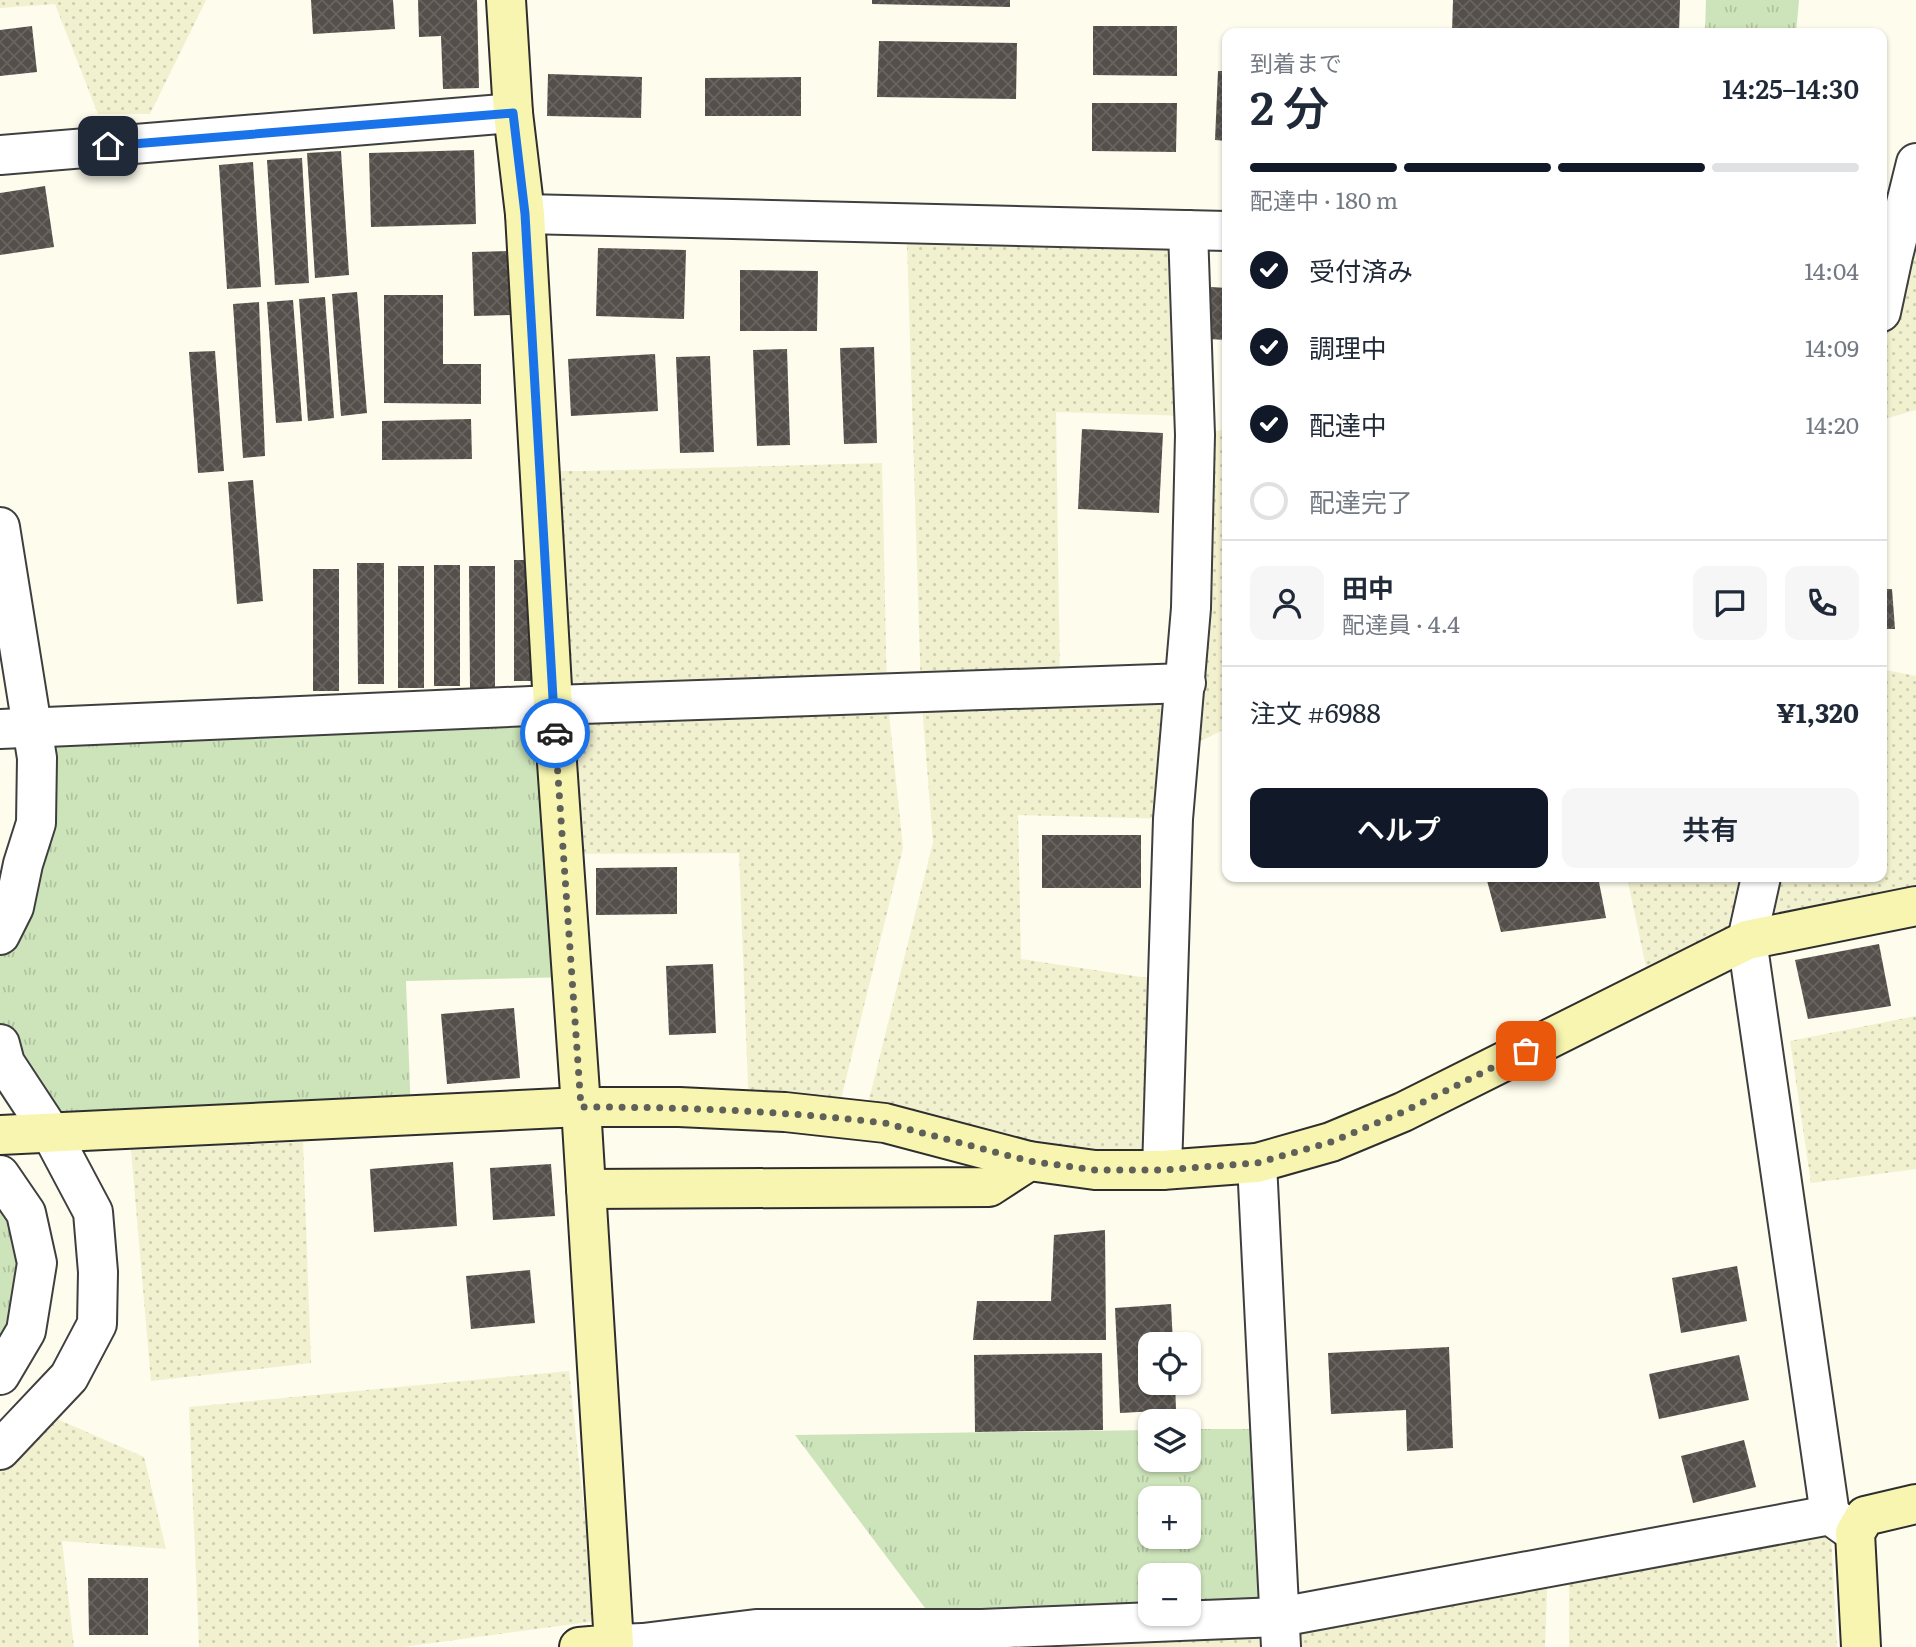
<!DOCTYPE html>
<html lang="ja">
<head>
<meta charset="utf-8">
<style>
  :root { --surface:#fff; --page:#f6f6f7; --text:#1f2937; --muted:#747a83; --line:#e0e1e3; --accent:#111827 }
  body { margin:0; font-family:Literata,"Noto Sans JP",serif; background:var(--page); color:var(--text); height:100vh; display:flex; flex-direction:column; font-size:26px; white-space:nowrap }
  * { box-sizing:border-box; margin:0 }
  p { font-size:23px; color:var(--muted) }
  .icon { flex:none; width:38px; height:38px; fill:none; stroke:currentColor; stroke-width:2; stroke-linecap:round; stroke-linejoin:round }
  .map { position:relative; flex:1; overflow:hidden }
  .panel { position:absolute; left:1222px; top:28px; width:665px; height:854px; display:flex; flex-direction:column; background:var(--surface); border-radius:14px; box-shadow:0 2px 5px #0004 }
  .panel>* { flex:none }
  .controls { position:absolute; left:1138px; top:1332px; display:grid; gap:14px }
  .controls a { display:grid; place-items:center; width:63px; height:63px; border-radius:14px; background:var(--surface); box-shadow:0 2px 5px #0004; font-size:35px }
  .pin { position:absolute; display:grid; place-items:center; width:60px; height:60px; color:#fff; margin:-30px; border-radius:14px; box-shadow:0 4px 10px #0006 }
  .courier { position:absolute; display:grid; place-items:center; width:70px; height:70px; margin:-35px; border:5px solid #1a73e8; border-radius:50%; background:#fff; color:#222; box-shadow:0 2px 9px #0007 }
  .overview em { font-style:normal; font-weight:600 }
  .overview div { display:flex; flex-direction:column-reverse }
  .overview { display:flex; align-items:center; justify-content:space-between; height:119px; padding:0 28px }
  h1 { font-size:46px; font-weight:600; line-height:52px }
  .bar { display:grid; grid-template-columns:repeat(4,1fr); gap:10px 7px; align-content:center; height:84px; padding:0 28px }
  .bar i { height:9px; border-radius:5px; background:var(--line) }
  .bar .selected { background:var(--accent) }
  .bar p { grid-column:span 4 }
  .line { display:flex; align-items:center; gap:18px; padding:0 28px; border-top:2px solid var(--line) }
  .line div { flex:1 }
  .round { display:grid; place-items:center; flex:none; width:74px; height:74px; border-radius:14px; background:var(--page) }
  ol { padding:0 28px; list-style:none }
  li { display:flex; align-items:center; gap:21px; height:77px }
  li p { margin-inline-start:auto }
  li .icon { padding:7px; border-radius:50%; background:var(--accent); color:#fff; stroke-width:4 }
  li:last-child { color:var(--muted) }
  li i { width:38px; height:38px; border:4px solid var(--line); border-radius:50% }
  .primary-button { display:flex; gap:14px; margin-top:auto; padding:14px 28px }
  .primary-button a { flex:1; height:80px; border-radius:14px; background:var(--accent); color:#fff; font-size:28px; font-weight:600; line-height:80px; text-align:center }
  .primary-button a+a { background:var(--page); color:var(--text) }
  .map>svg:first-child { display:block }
</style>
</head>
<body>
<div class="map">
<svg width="1916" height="1647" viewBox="0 0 1916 1647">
  <defs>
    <pattern id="farmland-dots" width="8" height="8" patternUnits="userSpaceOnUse" patternTransform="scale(1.75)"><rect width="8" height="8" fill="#f1f1d0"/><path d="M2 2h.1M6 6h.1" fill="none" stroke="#cdcdb1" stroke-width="1.8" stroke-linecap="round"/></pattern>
    <pattern id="grass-tufts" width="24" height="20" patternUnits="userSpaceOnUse" patternTransform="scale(1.75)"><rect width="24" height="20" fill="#cde4ba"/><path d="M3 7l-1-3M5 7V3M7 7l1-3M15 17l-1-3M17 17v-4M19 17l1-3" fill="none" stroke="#afc29f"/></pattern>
    <pattern id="building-cross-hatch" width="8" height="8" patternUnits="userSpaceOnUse" patternTransform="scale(1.75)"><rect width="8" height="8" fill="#544f4a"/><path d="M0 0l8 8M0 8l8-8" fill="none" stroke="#686460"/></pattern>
  </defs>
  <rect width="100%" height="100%" fill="#fdfced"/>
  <g fill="url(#farmland-dots)">
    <path d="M0,0H206L150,114H98L55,4L0,8Z"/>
    <path d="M1916,163V410L1881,420V312Z"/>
    <path d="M907,243L1189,248L1194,416L1056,412L1060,687L1183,683L1195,435L1227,429V728L1179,752L1173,819L1018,815L1021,959L1168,981L1162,1170L749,1111L739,853L564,854L540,471H583L882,463L887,694L903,848L839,1107L864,1120L933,842L921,693Z"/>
    <path d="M1881,669L1916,676V893L1752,916L1747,940L1646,967L1627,877H1881Z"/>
    <path d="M1916,1016V1169L1811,1183L1790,1041Z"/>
    <path d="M303,1142L311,1363L151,1381L131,1150Z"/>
    <path d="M569,1371L596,1621L403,1647H199L189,1407Z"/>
    <path d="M57,1419L144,1457L166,1549L62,1541L74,1647H0V1461Z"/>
    <path d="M1830,1515L1837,1647H1569V1564Z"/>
    <path d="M1548,1567L1545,1647H1302L1298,1614Z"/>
    <path d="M1280,1617L1281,1647H992Z"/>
  </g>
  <g fill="url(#grass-tufts)" fill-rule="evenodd">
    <path d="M1706,0H1799L1796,33H1705Z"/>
    <path d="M553,705L572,977L406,981L411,1115L51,1133L0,1027V932L32,727Z"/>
    <path d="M0,1175L33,1289L0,1368Z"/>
    <path d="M1188,1429H1252L1279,1597L1188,1602V1575H1150V1604L931,1616L795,1435L1150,1430V1460H1188ZM1150,1498H1188V1536H1150Z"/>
  </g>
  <g fill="url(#building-cross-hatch)">
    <path d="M311,0H393L395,29L313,34Z"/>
    <path d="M418,0H477L479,88L443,89L441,36L419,37Z"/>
    <path d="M872,0H1010V7L872,4Z"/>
    <path d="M1453,0H1680L1679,33H1452Z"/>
    <path d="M32,26L37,72L0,76V30Z"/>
    <path d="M1093,26H1177V76L1093,75Z"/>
    <path d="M879,41L1017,43L1016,99L877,97Z"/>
    <path d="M1218,71H1227V141L1215,140Z"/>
    <path d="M548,74L642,77L641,118L547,116Z"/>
    <path d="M801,77V116H705V78Z"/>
    <path d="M1092,103H1177L1176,152L1092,151Z"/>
    <path d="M474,150L476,224L371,227L369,153Z"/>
    <path d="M341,151L349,275L315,278L307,153Z"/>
    <path d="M302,158L309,283L275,285L267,160Z"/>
    <path d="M253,162L261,287L227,289L219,165Z"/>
    <path d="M45,186L54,247L0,255V193Z"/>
    <path d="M598,248L686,250L684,319L596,316Z"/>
    <path d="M510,251L512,315L474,316L472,252Z"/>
    <path d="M740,270L818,271L817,331H740Z"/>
    <path d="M1211,287L1227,288V340L1208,339Z"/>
    <path d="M357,292L367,413L341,416L332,294Z"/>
    <path d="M384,295H443V364H481V404L384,403Z"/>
    <path d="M325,297L334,418L308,421L299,299Z"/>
    <path d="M293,300L302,421L276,423L267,302Z"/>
    <path d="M259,302L265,456L243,458L233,304Z"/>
    <path d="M874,347L877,443L844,444L840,348Z"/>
    <path d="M787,349L790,445L757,446L753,350Z"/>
    <path d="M215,351L224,471L198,473L189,352Z"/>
    <path d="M655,354L658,411L571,416L568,359Z"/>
    <path d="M710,356L714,452L680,453L676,357Z"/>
    <path d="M471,419L472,459L382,460V421Z"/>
    <path d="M1082,429L1163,433L1159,513L1078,509Z"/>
    <path d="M253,480L263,601L237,604L228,482Z"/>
    <path d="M514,560H539L540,681H514Z"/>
    <path d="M357,563H384V684H358Z"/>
    <rect x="434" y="565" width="26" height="121"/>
    <rect x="398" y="566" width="26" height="122"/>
    <path d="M469,566H495V688H470Z"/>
    <rect x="313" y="569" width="26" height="122"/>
    <path d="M1881,589H1892L1895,629H1881Z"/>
    <rect x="1042" y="835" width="99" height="53"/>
    <path d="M677,867V914L596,915V868Z"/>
    <path d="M1486,877H1598L1606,918L1501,932Z"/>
    <path d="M1879,944L1891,1006L1808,1019L1795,960Z"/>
    <path d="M713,964L716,1033L669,1035L666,966Z"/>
    <path d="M514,1008L520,1078L447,1084L441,1014Z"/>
    <path d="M453,1162L457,1226L374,1232L370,1169Z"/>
    <path d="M551,1164L555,1216L493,1220L490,1168Z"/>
    <path d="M1105,1230L1106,1340H973L977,1301H1051L1054,1235Z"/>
    <path d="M1737,1266L1747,1321L1681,1333L1672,1278Z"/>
    <path d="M530,1270L535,1323L471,1329L466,1276Z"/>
    <path d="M1171,1304L1173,1344H1150V1382H1175L1176,1410L1120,1413L1115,1308Z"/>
    <path d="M1449,1347L1453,1448L1407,1451L1406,1410L1331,1414L1328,1353Z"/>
    <path d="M1102,1353L1103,1430L975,1432L974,1355Z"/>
    <path d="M1739,1355L1749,1400L1659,1419L1649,1374Z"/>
    <path d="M1744,1440L1756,1487L1693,1503L1681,1456Z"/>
    <path d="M88,1578H148V1635H89Z"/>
  </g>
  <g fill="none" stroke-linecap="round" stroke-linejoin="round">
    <defs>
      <g id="street">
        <path d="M0,155L513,113"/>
        <path d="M525,214L1227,231"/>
        <path d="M1881,312L1893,256L1916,163"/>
        <path d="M0,527L37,758L36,823L23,864L14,907L0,935"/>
        <path d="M0,729L553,705L1186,683"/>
        <path d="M1761,877L1747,940L1830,1515"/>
        <path d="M0,1044L5,1063L51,1133L93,1212L98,1272L97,1324L69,1377L0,1450"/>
        <path d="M1257,1163L1281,1647"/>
        <path d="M1162,1170L1173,819L1191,608L1195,435L1188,230"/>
        <path d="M0,1175L26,1213L37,1263L26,1331L0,1375"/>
        <path d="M615,1647L614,1644L643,1643L756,1629H982L1280,1617L1830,1515L1855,1533"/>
      </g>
      <g id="secondary">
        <path d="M506,0L513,113L525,214L553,705L581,1107L614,1644L579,1647"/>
        <path d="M0,1135L581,1107H679L785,1112L885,1123L1029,1161L1095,1170H1162L1257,1163L1331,1142L1403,1112L1747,940L1916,906"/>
        <path d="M586,1189L989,1187L1029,1161"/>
        <path d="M1861,1647L1855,1533L1865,1516L1916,1504"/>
      </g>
    </defs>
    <use href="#street" stroke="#3f3f3f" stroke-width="42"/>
    <use href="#secondary" stroke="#2e2e2e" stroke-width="42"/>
    <use href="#street" stroke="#fff" stroke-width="38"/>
    <use href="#secondary" stroke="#f7f5af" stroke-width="38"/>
  </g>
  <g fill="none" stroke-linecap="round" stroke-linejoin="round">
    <path stroke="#60605b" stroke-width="7" stroke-dasharray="0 12.6" d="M555,733L581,1107C684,1107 782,1111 885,1123L1029,1161L1095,1170H1162L1257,1163L1331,1142L1403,1112L1526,1051"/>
    <path stroke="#1a73e8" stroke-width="9" d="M108,146L513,113L525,214L555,733"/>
  </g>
</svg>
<div class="controls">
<a><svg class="icon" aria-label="locate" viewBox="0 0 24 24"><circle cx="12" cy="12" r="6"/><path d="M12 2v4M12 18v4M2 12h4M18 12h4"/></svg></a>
<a><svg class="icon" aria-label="layers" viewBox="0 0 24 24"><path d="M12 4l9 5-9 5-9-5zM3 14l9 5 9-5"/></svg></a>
<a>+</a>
<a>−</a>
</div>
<div class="pin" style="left:1526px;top:1051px;background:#ea580c"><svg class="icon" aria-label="bag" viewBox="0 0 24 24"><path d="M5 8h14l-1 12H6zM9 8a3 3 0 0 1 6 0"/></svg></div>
<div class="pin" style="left:108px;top:146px;background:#1f2937"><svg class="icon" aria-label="home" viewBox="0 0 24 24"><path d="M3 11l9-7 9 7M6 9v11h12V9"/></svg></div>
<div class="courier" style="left:555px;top:733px"><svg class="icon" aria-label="car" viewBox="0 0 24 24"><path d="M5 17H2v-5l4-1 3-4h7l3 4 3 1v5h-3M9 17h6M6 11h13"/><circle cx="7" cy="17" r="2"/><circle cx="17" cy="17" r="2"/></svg></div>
<section class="panel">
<div class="overview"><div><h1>2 分</h1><p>到着まで</p></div><em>14:25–14:30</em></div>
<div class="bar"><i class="selected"></i><i class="selected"></i><i class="selected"></i><i></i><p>配達中 · 180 m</p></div>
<ol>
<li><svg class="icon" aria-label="check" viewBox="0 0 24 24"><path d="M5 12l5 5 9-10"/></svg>受付済み<p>14:04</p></li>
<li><svg class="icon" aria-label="check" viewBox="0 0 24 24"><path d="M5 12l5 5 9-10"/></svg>調理中<p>14:09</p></li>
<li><svg class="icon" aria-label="check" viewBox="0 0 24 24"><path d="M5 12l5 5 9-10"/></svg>配達中<p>14:20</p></li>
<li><i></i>配達完了</li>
</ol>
<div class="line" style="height:126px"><a class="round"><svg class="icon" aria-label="person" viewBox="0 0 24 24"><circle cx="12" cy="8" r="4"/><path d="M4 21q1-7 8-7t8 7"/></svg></a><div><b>田中</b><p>配達員 · 4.4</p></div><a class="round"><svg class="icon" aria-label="chat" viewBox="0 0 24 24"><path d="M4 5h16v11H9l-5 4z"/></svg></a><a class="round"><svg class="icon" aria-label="phone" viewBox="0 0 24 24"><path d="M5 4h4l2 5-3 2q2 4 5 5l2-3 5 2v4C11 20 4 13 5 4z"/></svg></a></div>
<div class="line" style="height:91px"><div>注文 #6988</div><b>¥1,320</b></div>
<div class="primary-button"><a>ヘルプ</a><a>共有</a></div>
</section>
</div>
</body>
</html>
